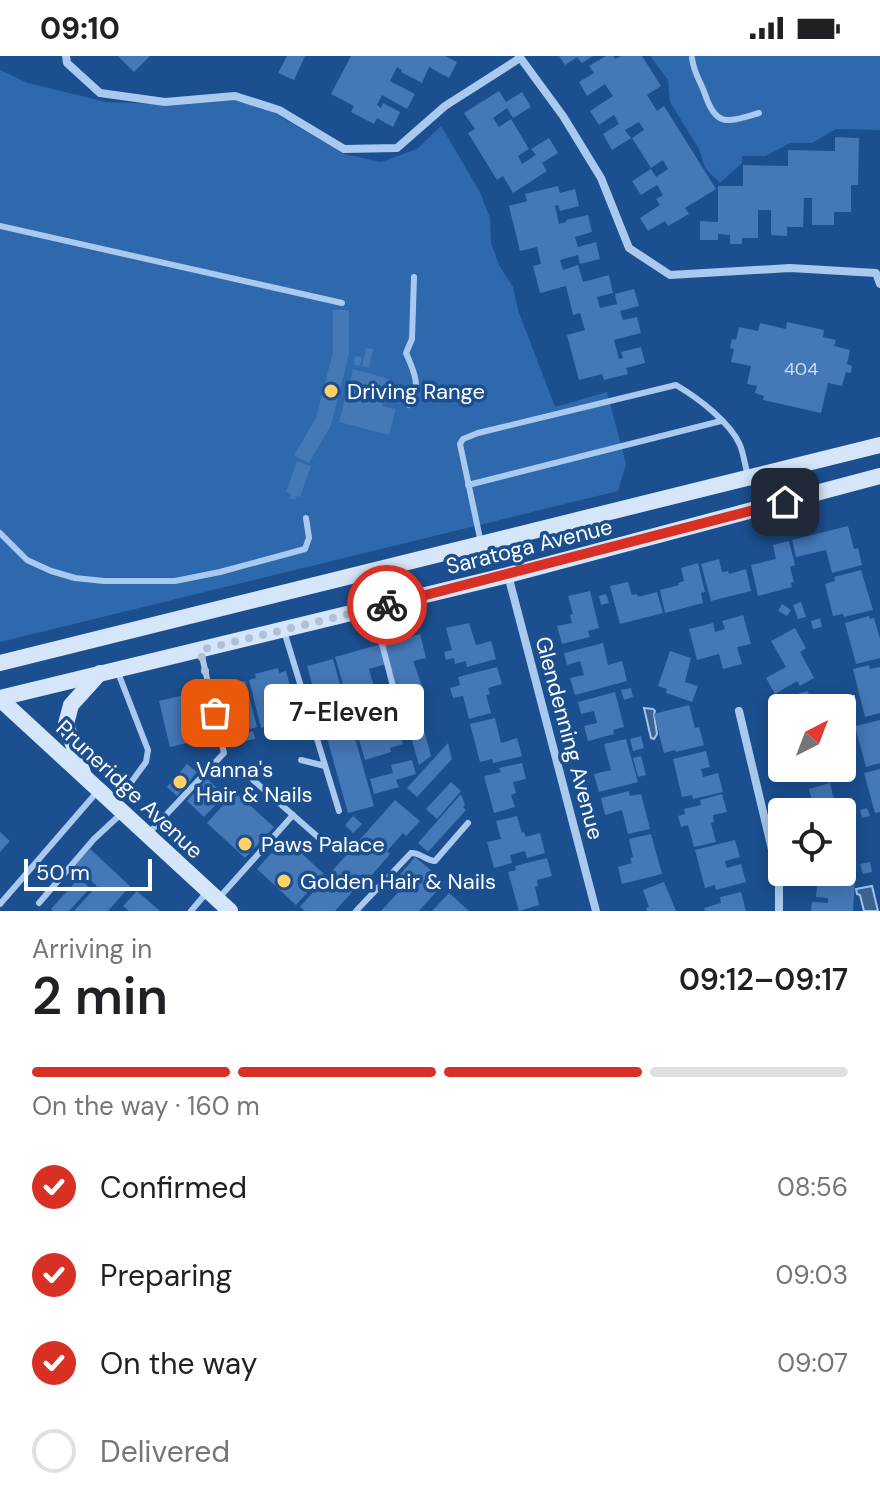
<!DOCTYPE html>
<html lang="en">
<head>
<meta charset="utf-8">
<style>
  :root { --surface:#fff; --page:#f6f6f6; --text:#202124; --muted:#757577; --line:#e0e0e0; --accent:#d93025 }
  body { margin:0; font-family:"DM Sans",sans-serif; background:var(--page); color:var(--text); height:100vh; display:flex; flex-direction:column; font-size:30px; white-space:nowrap }
  * { box-sizing:border-box; margin:0 }
  p { font-size:26px; color:var(--muted) }
  .icon { flex:none; width:44px; height:44px; fill:none; stroke:currentColor; stroke-width:2; stroke-linecap:round; stroke-linejoin:round }
  .map { position:relative; height:855px; overflow:hidden }
  .side { display:flex; flex-direction:column; background:var(--surface); flex:1 }
  .side>* { flex:none }
  .needle { width:52px; rotate:42deg }
  .buttons { position:absolute; left:768px; top:638px; display:grid; gap:16px }
  .buttons a { display:grid; place-items:center; width:88px; height:88px; border-radius:8px; background:var(--surface); box-shadow:0 4px 20px #0003; font-size:40px }
  .scale { position:absolute; left:24px; bottom:20px; width:128px; box-sizing:border-box; padding-left:8px; border:4px solid #fff; border-top:0; font-size:22px; line-height:28px; white-space:nowrap; color:#fff; -webkit-text-stroke:6px #1b4f8f; paint-order:stroke }
  .pin { position:absolute; display:grid; place-items:center; width:68px; height:68px; color:#fff; margin:-34px; border-radius:16px; box-shadow:0 4px 12px #0006 }
  .courier { position:absolute; display:grid; place-items:center; width:80px; height:80px; margin:-40px; border:6px solid #d93025; border-radius:50%; background:#fff; color:#222; box-shadow:0 2px 10px #0007 }
  .bubble { position:absolute; height:56px; border-radius:8px; background:var(--surface); box-shadow:0 4px 20px #0003; font-size:26px; font-weight:600; line-height:56px; text-align:center }
  .summary em { font-style:normal; font-weight:600 }
  .summary div { display:flex; flex-direction:column-reverse }
  .summary { display:flex; align-items:center; justify-content:space-between; height:136px; padding:0 32px }
  h1 { font-size:52px; font-weight:600; line-height:60px }
  .bar { display:grid; grid-template-columns:repeat(4,1fr); gap:12px 8px; align-content:center; height:96px; padding:0 32px }
  .bar i { height:10px; border-radius:6px; background:var(--line) }
  .bar .active { background:var(--accent) }
  .bar p { grid-column:span 4 }
  ol { padding:0 32px; list-style:none }
  li { display:flex; align-items:center; gap:24px; height:88px }
  li p { margin-inline-start:auto }
  li .icon { padding:8px; border-radius:50%; background:var(--accent); color:#fff; stroke-width:4 }
  li:last-child { color:var(--muted) }
  li i { width:44px; height:44px; border:4px solid var(--line); border-radius:50% }
  .status { display:flex; justify-content:space-between; align-items:center; height:56px; padding:0 40px; background:var(--surface); direction:ltr }
  .status svg { height:22px; fill:currentColor }
  .map>svg:first-child { display:block }
</style>
</head>
<body>
<div class="status"><b>09:10</b><svg viewBox="0 0 49 12"><path d="M0 12V9h3v3zM5 12V6h3v6zM10 12V3h3v9zM15 12V0h3v12zM26 1h20v11H26zM47 4h2v5h-2z"/></svg></div>
<div class="map">
<svg width="880" height="855" viewBox="0 0 880 855">
  <rect width="100%" height="100%" fill="#1b4f8f"/>
  <g fill="#2e69ad">
    <path d="M650,0H880V74L836,73L812,87H790L766,100H742V107L720,127L705,112L699,93L670,46L668,24Z"/>
    <path d="M0,14L28,27L106,46L165,48L235,44L271,55L344,98L381,106L417,93L441,70L480,136L490,162L491,187L499,209L513,231L518,254L555,351L607,336L626,408L618,435L0,586Z"/>
  </g>
  <g fill="#3c6290" stroke="#9cc4f0" stroke-width="2">
    <path d="M841,640H854L853,652L846,665L842,664C842,655 839,648 841,640Z"/>
    <path d="M644,652L653,653L655,655L654,658L657,678L654,683L651,682Z"/>
    <path d="M872,830L878,855H864L860,839L857,838L856,833Z"/>
  </g>
  <g fill="#4478b7">
    <path d="M118,0H150L134,16Z"/>
    <path d="M287,0H305L294,24L278,17Z"/>
    <path d="M351,0H445L457,6L449,22L429,11L422,27L401,16L402,14L397,11L390,25L415,38L407,53L382,39L377,49L381,52L383,47L400,56L393,71L377,62L374,68L351,56L354,50L331,38Z"/>
    <path d="M559,0H593L582,7L577,1L565,9Z"/>
    <path d="M606,0H613L615,3L621,0H642L661,30L647,39L657,55L664,50L716,133L685,152L689,158L668,170L665,165L648,175L640,162L660,149L656,143L663,139L657,129L641,139L632,125L651,113L656,121L668,113L663,104L651,112L632,82L644,74L639,66L625,74L631,82L612,94L603,78L619,68L614,59L599,69L590,55L613,40L605,28L587,40L579,26L594,17L589,10Z"/>
    <path d="M499,35L506,46L522,36L531,51L513,62L507,52L493,62L499,71L511,63L529,93L518,100L522,108L536,99L531,93L549,82L558,97L542,107L547,115L513,137L503,120L497,124L468,77L475,73L464,57Z"/>
    <path d="M835,81L859,82L858,129H851V156H834V169H812V142H804L803,171H787V180L771,179V154H758V182H742V188H730V179L718,178V184H700V165L718,166V130H743V109L788,110V94L835,95Z"/>
    <path d="M558,130L560,137L575,133L579,150L560,155L558,149L555,150L559,168L566,166V164L588,159L592,176L575,181L578,191L596,186L600,203L580,208L578,199L560,204L563,214L578,209L583,226L609,219L613,237L597,241L600,252L617,248L615,238L634,233L639,250L620,255L623,264L637,261L641,277L614,284L619,303L623,302L621,296L641,291L645,307L626,312L628,318L604,324L602,318L579,324L567,279L585,274L580,257L573,259L566,230L540,237L533,210L541,208L537,191L520,195L509,150L527,145L525,138Z"/>
    <path d="M333,254H349V298L331,369L309,407L294,399L316,362L333,296Z"/>
    <path d="M787,266L824,274L823,281L836,284L834,290L850,294L847,308L852,310L851,317L846,316L842,330L828,327L821,357L763,344L764,340L755,337L757,330L747,328L751,310L731,306L734,293L730,292L732,283L736,284L739,271L758,275L760,267L786,273Z"/>
    <path d="M366,292L373,293L369,312L362,310Z"/>
    <path d="M355,300L362,301L360,310L354,309Z"/>
    <path d="M353,313L360,315L359,319L361,315L389,323L382,350L396,353L389,379L339,366Z"/>
    <path d="M297,405L311,410L300,441L296,440L295,444L289,442L291,438L286,436Z"/>
    <path d="M848,470L854,493L858,492L862,509L832,517L826,494L796,501L792,484Z"/>
    <path d="M789,485L795,509L790,511L794,526L791,527L792,531L758,540L751,509L776,503L773,489Z"/>
    <path d="M719,503L722,516L728,515L729,518L746,513L751,535L711,545L701,508Z"/>
    <path d="M698,507L705,536L701,537L703,547L665,557L660,534L679,529L678,527L684,525L681,512Z"/>
    <path d="M861,514L873,554L844,561L843,558L833,560L825,528L835,525L834,521Z"/>
    <path d="M628,526L632,539L637,538L638,541L657,536L663,557L620,568L610,530Z"/>
    <path d="M590,535L599,572L588,575L590,581L562,588L557,570L572,567L570,559L573,558L568,540Z"/>
    <path d="M606,538L609,547L601,549L599,540Z"/>
    <path d="M801,546L806,561L798,563L793,549Z"/>
    <path d="M782,548L791,554L787,560L778,555Z"/>
    <path d="M743,559L751,588L737,591L742,608L723,613L719,598L697,604L689,573L713,567L715,576L725,573L722,565Z"/>
    <path d="M869,560L870,563L874,562L880,583V602L856,608L845,567Z"/>
    <path d="M820,562L822,571L813,573L811,565Z"/>
    <path d="M469,567L476,589L491,585L496,603L467,611L466,605L455,608L454,602L446,604L444,596L452,594L446,572Z"/>
    <path d="M795,572L806,592L800,596L814,622L800,630L797,625L775,638L766,622L786,611L771,585Z"/>
    <path d="M420,578L426,602L413,605L424,636L408,640L410,645L401,648L384,588Z"/>
    <path d="M603,587L608,609L622,605L627,625L575,639L570,622L584,619L580,605L567,609L564,597Z"/>
    <path d="M381,588L386,608L369,613L387,678L399,675L403,688L390,692L391,696L365,704L335,601Z"/>
    <path d="M670,595L691,602L685,626L698,630L692,646L666,637L667,633L658,630Z"/>
    <path d="M333,603L374,750L348,757L307,610Z"/>
    <path d="M869,609L870,613L880,611V657L865,661L853,613Z"/>
    <path d="M497,611L502,628L488,632L490,638L486,639L491,657L469,663L463,640L453,642L450,632L460,629L458,621Z"/>
    <path d="M278,612L279,617L286,615L293,641L296,640L303,670L287,674L285,666L261,672L249,624L256,622L255,618Z"/>
    <path d="M245,625L257,671L229,679L216,632Z"/>
    <path d="M631,632L633,641L624,644L621,634Z"/>
    <path d="M808,635L812,652H782V684L778,685L774,669L779,668L773,644Z"/>
    <path d="M615,636L624,671L613,674L614,678L588,685L584,670L597,667L594,655L581,658L578,646Z"/>
    <path d="M192,637L203,683L170,691L159,645Z"/>
    <path d="M689,649L695,672L699,671L704,689L676,696L675,694L664,697L654,658Z"/>
    <path d="M418,652L431,700L419,709L404,656Z"/>
    <path d="M495,662L501,687L517,682L522,700L493,707L492,703L480,706L470,668Z"/>
    <path d="M880,664V707L866,711L855,670Z"/>
    <path d="M253,675L255,683L245,685L244,678Z"/>
    <path d="M641,680L644,692L633,695L630,683Z"/>
    <path d="M626,683L638,726L599,736L594,718L611,714L604,688Z"/>
    <path d="M448,687L452,703L417,741L407,732Z"/>
    <path d="M706,695L710,711L701,713L703,721L718,717L723,736L693,743L692,739L682,741L673,703Z"/>
    <path d="M641,700L646,719L638,721L633,702Z"/>
    <path d="M412,704L416,718L396,724L399,731L374,738L370,723L393,717L391,709Z"/>
    <path d="M522,707L526,723L513,726L516,737L511,739L515,751L494,757L484,720L501,716L499,712Z"/>
    <path d="M187,708L197,716L177,740L167,731Z"/>
    <path d="M804,712H828L830,721L807,727Z"/>
    <path d="M880,713V756L875,757L864,717Z"/>
    <path d="M207,723L225,739L204,761L187,745Z"/>
    <path d="M451,726L461,735L437,763L426,753Z"/>
    <path d="M830,727L837,756H812L811,750L813,749L809,733Z"/>
    <path d="M629,735L630,740L641,738L650,773L628,778L622,754L605,759L601,742Z"/>
    <path d="M235,736L274,771L245,802L207,767Z"/>
    <path d="M461,738L465,749L463,751L466,754L428,796L418,787Z"/>
    <path d="M722,738L727,756L713,759L714,766L711,767L716,786L694,791L688,769L681,771L678,760L685,758L684,753L701,749L700,744Z"/>
    <path d="M852,741L856,754L850,757L845,743Z"/>
    <path d="M395,744L420,765L406,780L403,777L387,795L390,798L364,828L361,826L335,855H305L300,851Z"/>
    <path d="M867,752L870,760L862,762L860,754Z"/>
    <path d="M353,760L362,768L353,777L345,769Z"/>
    <path d="M517,760L522,777L524,776L526,781L540,777L545,797L527,802L525,795L510,799L512,807L494,812L487,786L501,783L496,765Z"/>
    <path d="M0,776L10,785L0,796Z"/>
    <path d="M842,776L853,814L842,816Z"/>
    <path d="M651,778L662,818L622,828L618,811L632,807L630,802L633,801L629,783Z"/>
    <path d="M285,782L324,818L296,849L257,813Z"/>
    <path d="M735,784L740,801L725,805L727,812L741,808L746,826L716,834L715,829L705,832L695,794Z"/>
    <path d="M90,793L130,830L108,855H74L97,830L75,810Z"/>
    <path d="M415,801L445,826L419,855H381L405,829L397,822Z"/>
    <path d="M547,802L552,820L537,824L538,830L535,831L539,849L519,855L508,816L516,814L515,810Z"/>
    <path d="M870,806L872,816L863,818L860,808Z"/>
    <path d="M818,821L855,824L853,855H811L812,846L828,847V842L816,841Z"/>
    <path d="M79,822L90,832L69,855H53L51,853Z"/>
    <path d="M664,826L676,855H647L646,852L649,851L643,834Z"/>
    <path d="M137,835L160,855H129L123,850Z"/>
    <path d="M741,836L746,855H705L704,852L721,847L720,841Z"/>
    <path d="M449,837L469,855H432Z"/>
  </g>
  <g fill="none" stroke-linecap="round" stroke-linejoin="round">
    <g stroke="#a9c9ee" stroke-width="6">
      <path d="M692,2C694,18 700,24 705,38C716,72 728,66 759,57"/>
      <path d="M0,170L342,247"/>
      <path d="M409,349C423,333 413,313 406,297L412,283L414,221"/>
      <path d="M468,429L721,365"/>
      <path d="M0,477L27,504L51,515L75,522L104,525H175L220,516L305,493L309,482L306,462"/>
      <path d="M481,487L460,388L463,383L478,377L676,329C698,342 730,366 740,389C744,399 745,410 748,420"/>
      <path d="M373,553L402,665"/>
      <path d="M284,575L339,755"/>
      <path d="M301,704L325,710"/>
      <path d="M253,724L327,789"/>
      <path d="M116,747L146,706L148,694L117,614"/>
      <path d="M149,777L224,697L201,596"/>
      <path d="M218,843L293,759"/>
      <path d="M39,847L94,783L122,757"/>
      <path d="M0,848L97,736"/>
      <path d="M191,855L208,835"/>
      <path d="M356,855L411,797C420,796 426,805 435,805L468,767"/>
    </g>
    <g stroke="#a9c9ee" stroke-width="8">
      <path d="M66,0L67,7L100,37L165,46L235,40L279,54L344,93L397,92L445,50L520,2"/>
      <path d="M519,0L563,60L601,122L629,192L670,219L790,212L876,217L880,228"/>
      <path d="M508,519L596,855"/>
      <path d="M739,655L779,823V855"/>
    </g>
    <g stroke="#d6e6fa" stroke-width="16">
      <path d="M0,607L880,389"/>
      <path d="M0,642L508,519L880,420"/>
      <path d="M0,643L230,855"/>
      <path d="M83,717L66,668L71,649L100,617"/>
    </g>
  </g>
  <g fill="none" stroke-linecap="round" stroke-linejoin="round">
    <path stroke="#afc1d8" stroke-width="8" stroke-dasharray="0 14.4" d="M215,657L200,594L387,549"/>
    <path stroke="#d93025" stroke-width="10" d="M387,549L785,446"/>
  </g>
  <g fill="#ffd166" stroke="#1b4f8f" stroke-width="3">
    <circle cx="331" cy="335" r="8"/>
    <circle cx="180" cy="726" r="8"/>
    <circle cx="245" cy="788" r="8"/>
    <circle cx="284" cy="825" r="8"/>
  </g>
  <g text-anchor="middle" stroke-width="7" stroke-linejoin="round" paint-order="stroke">
    <g font-size="18" fill="#d0dded">
      <text x="801" y="319">404</text>
    </g>
    <g font-size="22" fill="#fff" stroke="#1b4f8f" text-anchor="start">
      <text x="347" y="343">Driving Range</text>
      <text x="196" y="721">Vanna's<tspan x="196" dy="25">Hair &amp; Nails</tspan></text>
      <text x="261" y="796">Paws Palace</text>
      <text x="300" y="833">Golden Hair &amp; Nails</text>
    </g>
    <g font-size="22" fill="#fff" stroke="#1b4f8f">
      <text transform="translate(529 490) rotate(-14)" y="8">Saratoga Avenue</text>
      <text transform="translate(570 682) rotate(75)" y="8">Glendenning Avenue</text>
      <text transform="translate(130 733) rotate(43)" y="8">Pruneridge Avenue</text>
    </g>
  </g>
</svg>
<div class="buttons">
<a><svg class="needle" viewBox="-14 -14 28 28"><path d="M0-13l5 13h-10z" fill="#e53935"/><path d="M0 13l5-13h-10z" fill="#757577"/></svg></a>
<a><svg class="icon" aria-label="locate" viewBox="0 0 24 24"><circle cx="12" cy="12" r="6"/><path d="M12 2v4M12 18v4M2 12h4M18 12h4"/></svg></a>
</div>
<div class="scale">50 m</div>
<div class="pin" style="left:215px;top:657px;background:#ea580c"><svg class="icon" aria-label="bag" viewBox="0 0 24 24"><path d="M5 8h14l-1 12H6zM9 8a3 3 0 0 1 6 0"/></svg></div>
<div class="pin" style="left:785px;top:446px;background:#1f2937"><svg class="icon" aria-label="home" viewBox="0 0 24 24"><path d="M3 11l9-7 9 7M6 9v11h12V9"/></svg></div>
<div class="courier" style="left:387px;top:549px"><svg class="icon" aria-label="bike" viewBox="0 0 24 24"><circle cx="6" cy="16" r="4"/><circle cx="18" cy="16" r="4"/><path d="M6 16l4-8h5l3 8M10 8l3 8H6M13 5h3"/></svg></div>
<div class="bubble" style="left:264px;top:628px;width:160px">7-Eleven</div>
</div>
<section class="side">
<div class="summary"><div><h1>2 min</h1><p>Arriving in</p></div><em>09:12–09:17</em></div>
<div class="bar"><i class="active"></i><i class="active"></i><i class="active"></i><i></i><p>On the way · 160 m</p></div>
<ol>
<li><svg class="icon" aria-label="check" viewBox="0 0 24 24"><path d="M5 12l5 5 9-10"/></svg>Confirmed<p>08:56</p></li>
<li><svg class="icon" aria-label="check" viewBox="0 0 24 24"><path d="M5 12l5 5 9-10"/></svg>Preparing<p>09:03</p></li>
<li><svg class="icon" aria-label="check" viewBox="0 0 24 24"><path d="M5 12l5 5 9-10"/></svg>On the way<p>09:07</p></li>
<li><i></i>Delivered</li>
</ol>
</section>
</body>
</html>
